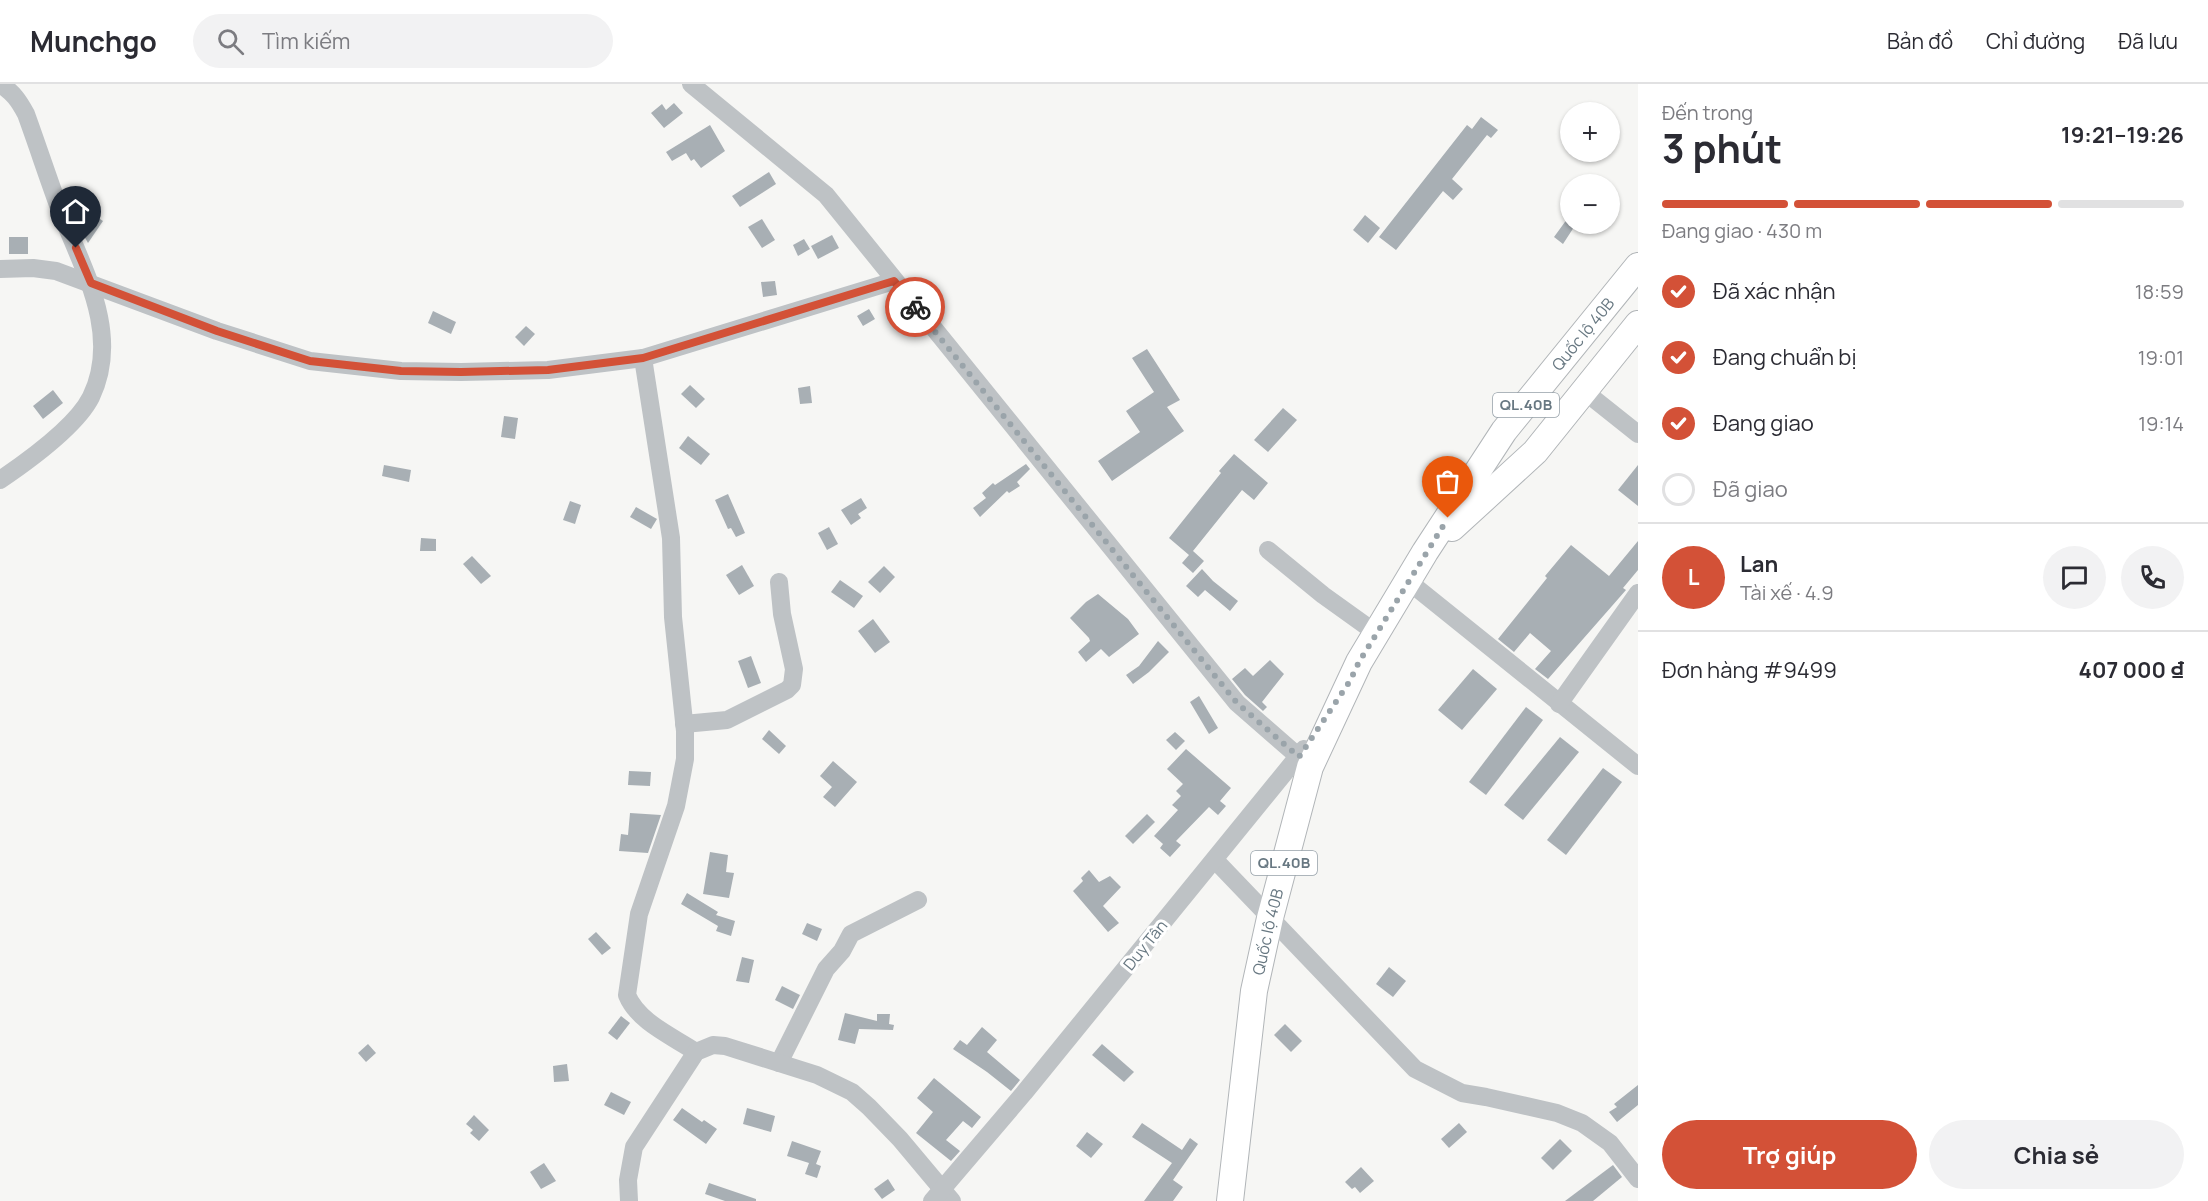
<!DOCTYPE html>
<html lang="vi">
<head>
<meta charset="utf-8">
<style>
  :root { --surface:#fff; --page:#f2f2f3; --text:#2b2b33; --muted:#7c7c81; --line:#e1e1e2; --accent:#d35137 }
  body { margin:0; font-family:Manrope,sans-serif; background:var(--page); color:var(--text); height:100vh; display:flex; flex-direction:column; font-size:22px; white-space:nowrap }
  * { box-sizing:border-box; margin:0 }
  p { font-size:20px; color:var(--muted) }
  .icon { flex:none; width:33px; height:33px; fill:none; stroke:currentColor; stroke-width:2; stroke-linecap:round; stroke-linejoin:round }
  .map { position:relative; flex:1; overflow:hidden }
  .side { display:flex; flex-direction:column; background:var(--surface); width:570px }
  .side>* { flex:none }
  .fabs { position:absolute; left:1560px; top:18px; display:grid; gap:12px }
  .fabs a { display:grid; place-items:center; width:60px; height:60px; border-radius:50%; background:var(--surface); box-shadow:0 2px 4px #0004; font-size:30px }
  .pin { position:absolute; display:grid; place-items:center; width:51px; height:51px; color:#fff; margin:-62px -26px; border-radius:50% 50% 50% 0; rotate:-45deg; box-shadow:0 0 6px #0007 }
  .pin .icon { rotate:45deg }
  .courier { position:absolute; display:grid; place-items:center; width:60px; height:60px; margin:-30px; border:4px solid #d35137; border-radius:50%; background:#fff; color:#222; box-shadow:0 2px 8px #0007 }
  .head em { font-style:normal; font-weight:700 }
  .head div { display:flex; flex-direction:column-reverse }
  .head { display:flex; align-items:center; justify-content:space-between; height:102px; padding:0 24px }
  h1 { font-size:39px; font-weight:700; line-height:45px }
  .bar { display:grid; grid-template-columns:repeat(4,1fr); gap:9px 6px; align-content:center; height:72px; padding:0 24px }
  .bar i { height:8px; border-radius:4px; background:var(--line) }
  .bar .selected { background:var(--accent) }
  .bar p { grid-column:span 4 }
  .line { display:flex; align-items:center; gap:15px; padding:0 24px; border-top:2px solid var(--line) }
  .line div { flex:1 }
  .round { display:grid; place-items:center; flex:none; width:63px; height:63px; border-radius:32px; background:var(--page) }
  ol { padding:0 24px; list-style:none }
  li { display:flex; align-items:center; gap:18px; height:66px }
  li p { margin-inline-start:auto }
  li .icon { padding:6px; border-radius:50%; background:var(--accent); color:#fff; stroke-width:4 }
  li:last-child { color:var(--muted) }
  li i { width:33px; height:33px; border:3px solid var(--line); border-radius:50% }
  .action { display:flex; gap:12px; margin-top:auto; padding:12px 24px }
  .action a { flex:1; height:69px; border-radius:36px; background:var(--accent); color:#fff; font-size:24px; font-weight:700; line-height:69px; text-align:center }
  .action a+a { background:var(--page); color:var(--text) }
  header { display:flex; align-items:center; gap:36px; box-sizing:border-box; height:84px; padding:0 30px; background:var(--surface); border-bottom:2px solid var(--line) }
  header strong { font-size:28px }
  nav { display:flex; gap:33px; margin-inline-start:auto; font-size:21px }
  .search { width:420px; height:54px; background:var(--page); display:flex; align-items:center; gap:15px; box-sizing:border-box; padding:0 21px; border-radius:33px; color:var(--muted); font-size:22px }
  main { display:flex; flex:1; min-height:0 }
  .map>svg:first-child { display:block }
</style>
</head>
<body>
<header>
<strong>Munchgo</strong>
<div class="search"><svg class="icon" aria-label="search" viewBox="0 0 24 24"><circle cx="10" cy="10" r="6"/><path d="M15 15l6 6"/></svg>Tìm kiếm</div>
<nav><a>Bản đồ</a><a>Chỉ đường</a><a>Đã lưu</a></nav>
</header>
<main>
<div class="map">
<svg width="1638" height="1117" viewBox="0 0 1638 1117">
  <rect width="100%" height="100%" fill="#f6f6f4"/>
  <g fill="#a8afb4">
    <path d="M674,19L683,29L664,44L651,29L662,20L666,26Z"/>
    <path d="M1481,33L1498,46L1491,54L1487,51L1452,95L1463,105L1453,116L1443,107L1396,166L1379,153L1467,41L1472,45Z"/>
    <path d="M710,41L725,67L701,84L694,75L691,77L686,69L672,77L666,68Z"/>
    <path d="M769,88L776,100L740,123L732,112Z"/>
    <path d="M91,129L103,137L88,159L80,145Z"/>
    <path d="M1365,131L1380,144L1368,159L1353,146Z"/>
    <path d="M1570,131V140H1576L1563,160L1554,153Z"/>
    <path d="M762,135L775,156L762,164L748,143Z"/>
    <path d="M832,151L839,164L818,175L811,162Z"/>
    <rect x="9" y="153" width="19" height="17"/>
    <path d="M804,155L810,165L798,172L793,161Z"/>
    <path d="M775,197L777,211L763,213L761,198Z"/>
    <path d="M869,225L875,235L863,242L857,232Z"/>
    <path d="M433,227L456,238L451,250L428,239Z"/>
    <path d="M526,242L535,250L524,262L515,253Z"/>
    <path d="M1147,265L1180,316L1167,323L1184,347L1112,397L1098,377L1140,348L1126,327L1154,308L1132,274Z"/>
    <path d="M690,301L705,315L696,324L681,310Z"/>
    <path d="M810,302L812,319L800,320L798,304Z"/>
    <path d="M53,306L63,319L43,335L33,322Z"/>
    <path d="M1283,324L1297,336L1268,368L1254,356Z"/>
    <path d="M504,332L518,334L515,355L501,353Z"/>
    <path d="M688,352L710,370L701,381L679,364Z"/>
    <path d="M1234,370L1268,399L1254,416L1242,406L1193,467L1204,477L1193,489L1182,479L1189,471L1169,454L1221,389L1219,387Z"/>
    <path d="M1026,380L1030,385L1017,398L1020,402L1009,409L1007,407L980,433L973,424L986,414L982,409L993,399L995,401Z"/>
    <path d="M384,381L411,386L409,398L382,392Z"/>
    <path d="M1638,381V422L1618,406Z"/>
    <path d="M728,410L745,449L736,453L731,444L728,445L715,416Z"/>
    <path d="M861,414L867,424L858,430L861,434L851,441L841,426Z"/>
    <path d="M570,417L581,421L575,440L563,436Z"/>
    <path d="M636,423L657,435L651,445L630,433Z"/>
    <path d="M829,443L838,460L827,466L818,449Z"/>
    <path d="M421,454L436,455V467H420Z"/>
    <path d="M1638,457V486L1623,504L1626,506L1548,595L1535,585L1551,567L1530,549L1514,568L1498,555L1547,494L1545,492L1571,461L1609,492Z"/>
    <path d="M472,472L491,492L481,500L463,480Z"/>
    <path d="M742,481L754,502L739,511L726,491Z"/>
    <path d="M884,482L895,493L880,509L868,498Z"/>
    <path d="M1202,485L1213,497L1238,517L1230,527L1205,506L1198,513L1186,502Z"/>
    <path d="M840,496L863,512L854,524L831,508Z"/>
    <path d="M1098,510L1128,535L1139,550L1109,573L1101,565L1086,578L1078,568L1090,557L1089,554L1070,534L1086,518Z"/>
    <path d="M873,535L890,558L875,569L858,547Z"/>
    <path d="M1158,557L1169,568L1149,588L1133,600L1126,591L1139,582Z"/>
    <path d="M751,572L761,599L748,604L738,577Z"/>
    <path d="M1270,576L1284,590L1262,618L1267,623L1263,627L1245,611L1232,595L1245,584L1253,592Z"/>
    <path d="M1473,585L1497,605L1462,646L1438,626Z"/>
    <path d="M1199,612L1218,644L1209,650L1190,618Z"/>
    <path d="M1526,623L1543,636L1486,711L1469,698Z"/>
    <path d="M769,646L786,662L779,670L762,655Z"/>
    <path d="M1175,648L1185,657L1176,666L1166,656Z"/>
    <path d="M1560,653L1579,668L1523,736L1504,721Z"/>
    <path d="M1186,665L1231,704L1220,717L1226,722L1218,731L1209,723L1176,757L1181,761L1170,773L1160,764L1163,760L1154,752L1178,726L1172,721L1181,712L1176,707L1183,700L1167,685Z"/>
    <path d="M833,677L857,698L835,723L823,713L832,703L820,692Z"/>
    <path d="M1603,684L1622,698L1566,771L1547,756Z"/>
    <path d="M629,687L651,688L650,702L628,701Z"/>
    <path d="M630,729L661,731L648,769L619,767L621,750L628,751Z"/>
    <path d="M1147,730L1155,738L1133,760L1125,752Z"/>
    <path d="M710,768L728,771L726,788L734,789L729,814L703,810Z"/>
    <path d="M1089,786L1099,798L1110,792L1121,803L1103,822L1119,839L1108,848L1073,807L1083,797L1081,794Z"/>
    <path d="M687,809L718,828L716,831L735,837L731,852L716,847L718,842L681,820Z"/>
    <path d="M807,839L822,845L817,857L802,850Z"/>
    <path d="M596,848L611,864L602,871L588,855Z"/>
    <path d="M742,873L754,876L749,899L736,897Z"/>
    <path d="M1389,883L1406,897L1393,913L1376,900Z"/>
    <path d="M782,902L800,911L793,925L775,916Z"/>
    <path d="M845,929L877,937V930H890L889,940L894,941L893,946L859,945L855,960L838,956Z"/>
    <path d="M621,932L630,939L617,956L608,949Z"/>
    <path d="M1285,940L1302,957L1291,968L1274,951Z"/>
    <path d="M982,943L997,956L987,968L1020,996L1011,1007L987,988L953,965L960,956L967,961Z"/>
    <path d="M368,960L376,969L366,978L358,969Z"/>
    <path d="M1102,960L1134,988L1124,998L1092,971Z"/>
    <path d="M567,980L569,997L554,998L553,982Z"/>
    <path d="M934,994L981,1033L972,1044L963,1037L946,1056L960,1067L951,1077L916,1049L933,1028L917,1014Z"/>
    <path d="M1638,1001V1021L1617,1038L1609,1028L1617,1023L1614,1020Z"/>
    <path d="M611,1008L631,1018L624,1031L604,1021Z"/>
    <path d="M682,1024L702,1038L704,1036L717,1045L706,1060L673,1036Z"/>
    <path d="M747,1024L775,1032L771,1048L743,1040Z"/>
    <path d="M474,1031L489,1046L479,1057L470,1049L473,1046L466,1040Z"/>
    <path d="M1142,1039L1182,1066L1190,1054L1198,1060L1173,1096L1183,1103L1173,1117H1144L1172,1079L1132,1053Z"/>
    <path d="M1459,1039L1467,1048L1449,1064L1441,1055Z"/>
    <path d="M1087,1048L1103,1060L1091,1074L1076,1062Z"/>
    <path d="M1560,1055L1572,1067L1553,1086L1541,1074Z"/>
    <path d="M792,1057L821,1067L816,1080L821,1082L817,1094L805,1090L809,1079L787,1072Z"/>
    <path d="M544,1079L556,1097L541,1105L530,1088Z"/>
    <path d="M1613,1081L1622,1093L1593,1117H1565Z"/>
    <path d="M1361,1083L1374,1097L1360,1109L1355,1103L1352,1105L1345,1098Z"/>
    <path d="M888,1095L895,1106L882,1115L874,1105Z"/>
    <path d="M709,1099L756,1115V1117H725L705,1110Z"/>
  </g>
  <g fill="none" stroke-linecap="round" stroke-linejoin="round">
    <defs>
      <g id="highway">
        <path d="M1452,444L1535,368L1638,240"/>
        <path id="s1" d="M1230,1117L1254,907L1270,834L1310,683L1359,578L1425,468L1504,347L1638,182"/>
      </g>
    </defs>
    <use href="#highway" stroke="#b1b5b8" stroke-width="28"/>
    <g stroke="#bec2c5" stroke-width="18">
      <path d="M0,0C13,8 19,17 26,30C38,63 49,97 61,129C84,187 121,251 91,313C76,343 28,377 0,396"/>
      <path d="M691,0L826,111L1237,619L1299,673"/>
      <path d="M0,185L33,184L56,187L217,247L310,277L401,287L461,288L548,286L643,274L894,197"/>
      <path d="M643,274L671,454L673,533L685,647V675L676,722L639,830L627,911C638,938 672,952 696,968"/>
      <path d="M1584,307L1638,350"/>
      <path d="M1268,466L1323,511L1376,549"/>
      <path d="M1408,497L1638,682"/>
      <path d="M1559,620L1638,509"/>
      <path d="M684,640L727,636L787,606L792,601L794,585L782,530L779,498"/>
      <path d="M1215,776L1415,985L1462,1009L1486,1013L1557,1029L1582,1039L1610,1059L1638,1095"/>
      <path d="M779,979L826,885L842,867L851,850L918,816"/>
      <path d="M629,1117L628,1096L634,1063L696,968L713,961L725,962L817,991L852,1008L869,1023L900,1055L952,1117"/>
      <path d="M932,1117L1024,1009L1304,665"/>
    </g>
    <use href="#highway" stroke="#fff" stroke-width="26"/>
  </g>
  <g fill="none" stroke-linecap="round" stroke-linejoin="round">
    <path stroke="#9aa4aa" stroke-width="6" stroke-dasharray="0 10.8" d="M915,223L1237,619L1299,673L1350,597L1359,578L1448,434"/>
    <path stroke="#d35137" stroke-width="8" d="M76,164L91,199L217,247L310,277L401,287L461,288L548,286L643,274L894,197L915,223"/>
  </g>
  <g text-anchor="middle" stroke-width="6" stroke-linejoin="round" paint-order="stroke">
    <g fill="#fff" stroke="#95a0a8" stroke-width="1.5">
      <rect x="1493" y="309" width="66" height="24" rx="4.5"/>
      <rect x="1251" y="767" width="66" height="24" rx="4.5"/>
    </g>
    <g font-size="15" font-weight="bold" fill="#687882">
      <text x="1526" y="326">QL.40B</text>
      <text x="1284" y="784">QL.40B</text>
    </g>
    <g font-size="16" fill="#687882" stroke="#fff">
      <text dy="6" stroke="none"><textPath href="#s1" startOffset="956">Quốc lộ 40B</textPath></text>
      <text dy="6" stroke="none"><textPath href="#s1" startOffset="272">Quốc lộ 40B</textPath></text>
      <text transform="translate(1145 861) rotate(-51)" y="6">Duy Tân</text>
    </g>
  </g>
</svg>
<div class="fabs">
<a>+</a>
<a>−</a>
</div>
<div class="pin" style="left:1448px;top:434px;background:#ea580c"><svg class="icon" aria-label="bag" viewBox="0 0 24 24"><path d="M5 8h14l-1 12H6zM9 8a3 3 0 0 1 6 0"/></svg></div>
<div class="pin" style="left:76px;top:164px;background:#1f2937"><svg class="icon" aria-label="home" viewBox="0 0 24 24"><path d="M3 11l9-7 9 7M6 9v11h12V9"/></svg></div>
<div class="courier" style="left:915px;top:223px"><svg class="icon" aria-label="bike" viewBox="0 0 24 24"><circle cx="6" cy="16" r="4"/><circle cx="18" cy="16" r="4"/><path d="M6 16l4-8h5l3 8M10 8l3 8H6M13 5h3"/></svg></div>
</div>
<section class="side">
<div class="head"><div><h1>3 phút</h1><p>Đến trong</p></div><em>19:21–19:26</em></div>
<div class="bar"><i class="selected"></i><i class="selected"></i><i class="selected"></i><i></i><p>Đang giao · 430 m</p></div>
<ol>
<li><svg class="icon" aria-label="check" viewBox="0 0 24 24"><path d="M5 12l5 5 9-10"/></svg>Đã xác nhận<p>18:59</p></li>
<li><svg class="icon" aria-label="check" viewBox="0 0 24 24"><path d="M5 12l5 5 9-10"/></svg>Đang chuẩn bị<p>19:01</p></li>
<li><svg class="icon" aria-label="check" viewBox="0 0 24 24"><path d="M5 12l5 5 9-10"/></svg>Đang giao<p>19:14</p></li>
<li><i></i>Đã giao</li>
</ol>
<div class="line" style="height:108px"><b class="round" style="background:var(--accent);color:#fff">L</b><div><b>Lan</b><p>Tài xế · 4.9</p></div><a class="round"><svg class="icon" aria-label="chat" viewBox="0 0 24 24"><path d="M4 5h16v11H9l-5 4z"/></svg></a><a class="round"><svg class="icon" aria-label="phone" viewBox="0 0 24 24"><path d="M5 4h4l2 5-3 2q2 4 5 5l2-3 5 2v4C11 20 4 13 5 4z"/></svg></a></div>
<div class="line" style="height:78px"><div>Đơn hàng #9499</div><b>407 000 ₫</b></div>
<div class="action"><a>Trợ giúp</a><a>Chia sẻ</a></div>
</section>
</main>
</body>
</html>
